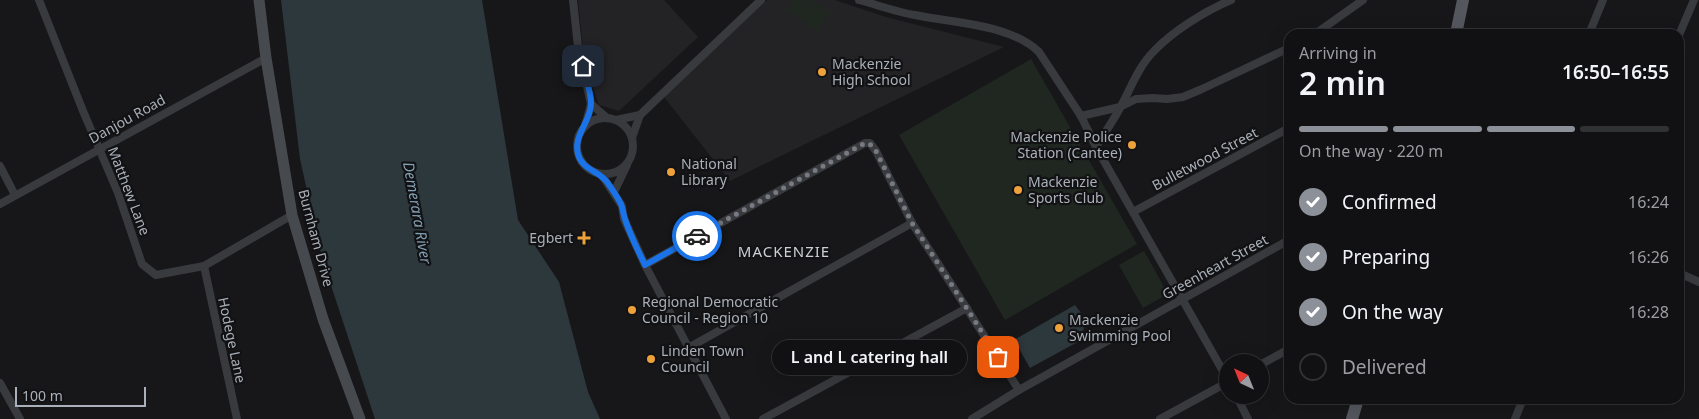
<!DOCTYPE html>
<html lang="en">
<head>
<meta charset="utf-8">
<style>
  :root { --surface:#111113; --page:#1e1f21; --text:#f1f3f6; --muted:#9c9da0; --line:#303133; --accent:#8c9099 }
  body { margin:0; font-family:"Noto Sans",sans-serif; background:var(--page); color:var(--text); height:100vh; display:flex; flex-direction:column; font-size:19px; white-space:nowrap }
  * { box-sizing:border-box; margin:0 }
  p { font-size:16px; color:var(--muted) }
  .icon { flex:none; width:28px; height:28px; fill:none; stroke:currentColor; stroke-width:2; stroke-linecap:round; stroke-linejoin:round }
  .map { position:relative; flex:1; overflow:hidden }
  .sheet { position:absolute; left:1284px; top:29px; width:400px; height:375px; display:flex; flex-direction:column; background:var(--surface); border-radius:15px; box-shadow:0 5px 20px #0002,0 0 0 1px var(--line) }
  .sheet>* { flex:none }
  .needle { width:32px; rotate:317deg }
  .tools { position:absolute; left:1219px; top:354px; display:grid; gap:10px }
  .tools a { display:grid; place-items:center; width:50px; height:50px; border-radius:50%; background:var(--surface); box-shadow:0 5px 20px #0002,0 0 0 1px var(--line); font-size:25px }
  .scale { position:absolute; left:15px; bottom:12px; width:131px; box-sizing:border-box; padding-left:5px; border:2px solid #aab0b9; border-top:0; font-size:14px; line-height:18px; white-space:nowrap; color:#aab0b9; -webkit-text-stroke:4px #121214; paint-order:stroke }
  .pin { position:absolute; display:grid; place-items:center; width:42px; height:42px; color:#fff; margin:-21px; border-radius:10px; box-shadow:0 2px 8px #0006 }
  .courier { position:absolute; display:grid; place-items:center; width:50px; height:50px; margin:-25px; border:4px solid #1a73e8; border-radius:50%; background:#fff; color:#222; box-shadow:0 1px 6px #0007 }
  .bubble { position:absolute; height:35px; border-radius:18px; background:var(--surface); box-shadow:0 5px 20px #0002,0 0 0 1px var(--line); font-size:16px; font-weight:600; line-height:35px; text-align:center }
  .overview em { font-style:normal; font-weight:600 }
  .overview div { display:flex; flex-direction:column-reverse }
  .overview { display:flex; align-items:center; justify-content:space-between; height:85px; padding:0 15px }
  h1 { font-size:32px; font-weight:600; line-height:38px }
  .bar { display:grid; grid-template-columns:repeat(4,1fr); gap:8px 5px; align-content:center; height:60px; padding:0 15px }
  .bar i { height:6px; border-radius:4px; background:var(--line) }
  .bar .active { background:var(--accent) }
  .bar p { grid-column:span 4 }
  ol { padding:0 15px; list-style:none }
  li { display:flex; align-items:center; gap:15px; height:55px }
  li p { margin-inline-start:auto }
  li .icon { padding:5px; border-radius:50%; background:var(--accent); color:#fff; stroke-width:4 }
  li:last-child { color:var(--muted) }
  li i { width:28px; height:28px; border:2px solid var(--line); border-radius:50% }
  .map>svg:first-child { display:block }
</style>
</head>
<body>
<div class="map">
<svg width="1699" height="419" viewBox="0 0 1699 419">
  <rect width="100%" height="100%" fill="#171719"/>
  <g fill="#232326">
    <path d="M578,0H664L698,37L619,111L599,105L584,59Z"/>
    <path d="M767,0H835L886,17L1004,47L730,181L664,97Z"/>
  </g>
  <g fill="#1f2720">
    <path d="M793,0H811L830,14L817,32L786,10Z"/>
    <path d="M1031,59L1137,244L1005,320L899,135Z"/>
    <path d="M1144,251L1168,294L1143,308L1119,265Z"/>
  </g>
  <g fill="#2d383d">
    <path d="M281,0H482L518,220L559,282L588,392L600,419H375L322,258L300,159Z"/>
    <path d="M1075,305L1084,317L1083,339L1030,368L1014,340Z"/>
  </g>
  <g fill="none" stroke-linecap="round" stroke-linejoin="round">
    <g stroke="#383a3e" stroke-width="8">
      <path d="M39,0L83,111L118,193L142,264L156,275L204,266L292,215"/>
      <path d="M573,0L578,47L591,104L585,126"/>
      <path d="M859,0C878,5 896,12 915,15C954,23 1010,24 1039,52L1081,116L1096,147L1228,380"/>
      <path d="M1315,34L1363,0"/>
      <path d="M1589,34L1603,0"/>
      <path d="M1679,35L1694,0"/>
      <path d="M591,104L607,118"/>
      <path d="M1081,116L1120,107L1136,99L1153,98L1167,99L1183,97L1202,89L1289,48"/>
      <circle cx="605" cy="146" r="28"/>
      <path d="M616,120L640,115"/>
      <path d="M632,138L640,115L761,0"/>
      <path d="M1096,147C1104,134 1113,121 1120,108C1131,88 1138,67 1154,51C1173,31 1205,11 1231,0"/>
      <path d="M0,166L15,195"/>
      <path d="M601,174L622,206L624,219L645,265L726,419"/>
      <path d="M614,192L627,165"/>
      <path d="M0,204L266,58"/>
      <path d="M1133,212L1289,128"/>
      <path d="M645,265L865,143H870L876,151L912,223L1019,390"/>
      <path d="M204,266L237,419"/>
      <path d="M1679,273L1699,282"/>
      <path d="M688,348L912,223"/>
      <path d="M1260,365L1289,349"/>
      <path d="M0,383L20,419"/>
      <path d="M1236,395L1248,419"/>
      <path d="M763,419L967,308"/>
      <path d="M972,419L1019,390L1289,240"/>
      <path d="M1160,419L1228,382"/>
      <path d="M1515,419L1523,399"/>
    </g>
    <path stroke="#46494e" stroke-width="11" d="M259,0L266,58L292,215L323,319L360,419"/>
    <g stroke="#54575d" stroke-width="12">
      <path d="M1456,34L1463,0"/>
      <path d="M1352,419L1358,399"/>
    </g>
  </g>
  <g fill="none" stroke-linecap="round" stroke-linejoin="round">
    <path stroke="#777a81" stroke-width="5" stroke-dasharray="0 9" d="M697,236L865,143L870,144L876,151L912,223L998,357"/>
    <path stroke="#1a73e8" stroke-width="6" d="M583,66C585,77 591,91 591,103C591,122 573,135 578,154C582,170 598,170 607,182C612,189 617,196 621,204C623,209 623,214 625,219C630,235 638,250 645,265L697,236"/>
  </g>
  <g fill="#eda13b" stroke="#121214" stroke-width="2">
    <circle cx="822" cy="72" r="5"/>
    <circle cx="1132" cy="145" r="5"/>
    <circle cx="671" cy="172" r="5"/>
    <circle cx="1018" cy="190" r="5"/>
    <path d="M581.5 230.5h5v5h5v5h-5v5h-5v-5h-5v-5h5z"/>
    <circle cx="632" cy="310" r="5"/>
    <circle cx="1059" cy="328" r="5"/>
    <circle cx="651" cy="359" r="5"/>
  </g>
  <g text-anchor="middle" stroke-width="4.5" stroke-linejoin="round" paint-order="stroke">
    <g font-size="14" fill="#aab0b9" stroke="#121214" text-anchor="start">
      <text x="832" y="69">Mackenzie<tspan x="832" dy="16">High School</tspan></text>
      <text x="1122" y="142" text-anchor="end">Mackenzie Police<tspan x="1122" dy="16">Station (Cantee)</tspan></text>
      <text x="681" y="169">National<tspan x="681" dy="16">Library</tspan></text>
      <text x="1028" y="187">Mackenzie<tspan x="1028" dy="16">Sports Club</tspan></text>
      <text x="573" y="243" text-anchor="end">Egbert</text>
      <text x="642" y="307">Regional Democratic<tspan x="642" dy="16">Council - Region 10</tspan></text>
      <text x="1069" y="325">Mackenzie<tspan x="1069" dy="16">Swimming Pool</tspan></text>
      <text x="661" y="356">Linden Town<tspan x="661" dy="16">Council</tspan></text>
    </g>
    <g font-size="14" fill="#aab0b9" stroke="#121214">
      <text transform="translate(127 119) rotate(-29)" y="5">Danjou Road</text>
      <text transform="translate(1205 159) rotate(-28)" y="5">Bulletwood Street</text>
      <text transform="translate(129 191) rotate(69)" y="5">Matthew Lane</text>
      <text transform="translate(316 238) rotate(75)" y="5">Burnham Drive</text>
      <text transform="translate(1215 267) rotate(-29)" y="5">Greenheart Street</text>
      <text transform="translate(232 340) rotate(78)" y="5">Hodege Lane</text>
    </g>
    <g font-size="15" font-style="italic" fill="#82a0b3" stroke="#121214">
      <text transform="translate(417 213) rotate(80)" y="5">Demerara River</text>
    </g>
    <g font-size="15" letter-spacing="1" fill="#cbced5" stroke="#121214">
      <text x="784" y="257">MACKENZIE</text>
    </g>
  </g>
</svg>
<div class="tools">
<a><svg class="needle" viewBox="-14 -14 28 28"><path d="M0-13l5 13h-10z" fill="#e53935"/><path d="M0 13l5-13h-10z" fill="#9c9da0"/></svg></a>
</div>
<div class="scale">100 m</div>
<div class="pin" style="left:998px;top:357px;background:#ea580c"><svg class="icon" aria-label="bag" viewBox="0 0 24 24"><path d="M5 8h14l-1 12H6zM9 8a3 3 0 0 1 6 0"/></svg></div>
<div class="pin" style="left:583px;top:66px;background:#1f2937"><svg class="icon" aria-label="home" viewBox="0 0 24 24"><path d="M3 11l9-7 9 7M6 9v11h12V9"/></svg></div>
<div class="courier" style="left:697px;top:236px"><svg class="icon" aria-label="car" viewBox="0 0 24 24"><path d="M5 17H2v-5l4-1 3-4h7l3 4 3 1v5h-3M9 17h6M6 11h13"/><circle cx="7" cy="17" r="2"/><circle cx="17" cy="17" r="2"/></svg></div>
<div class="bubble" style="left:772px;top:340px;width:195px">L and L catering hall</div>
<section class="sheet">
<div class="overview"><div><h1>2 min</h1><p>Arriving in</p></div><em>16:50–16:55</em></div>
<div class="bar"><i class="active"></i><i class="active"></i><i class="active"></i><i></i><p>On the way · 220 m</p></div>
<ol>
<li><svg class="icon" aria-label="check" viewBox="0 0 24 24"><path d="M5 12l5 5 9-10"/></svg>Confirmed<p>16:24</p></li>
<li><svg class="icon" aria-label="check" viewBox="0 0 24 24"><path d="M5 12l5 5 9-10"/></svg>Preparing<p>16:26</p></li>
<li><svg class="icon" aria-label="check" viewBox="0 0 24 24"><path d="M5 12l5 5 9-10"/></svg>On the way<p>16:28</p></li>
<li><i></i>Delivered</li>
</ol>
</section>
</div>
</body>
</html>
